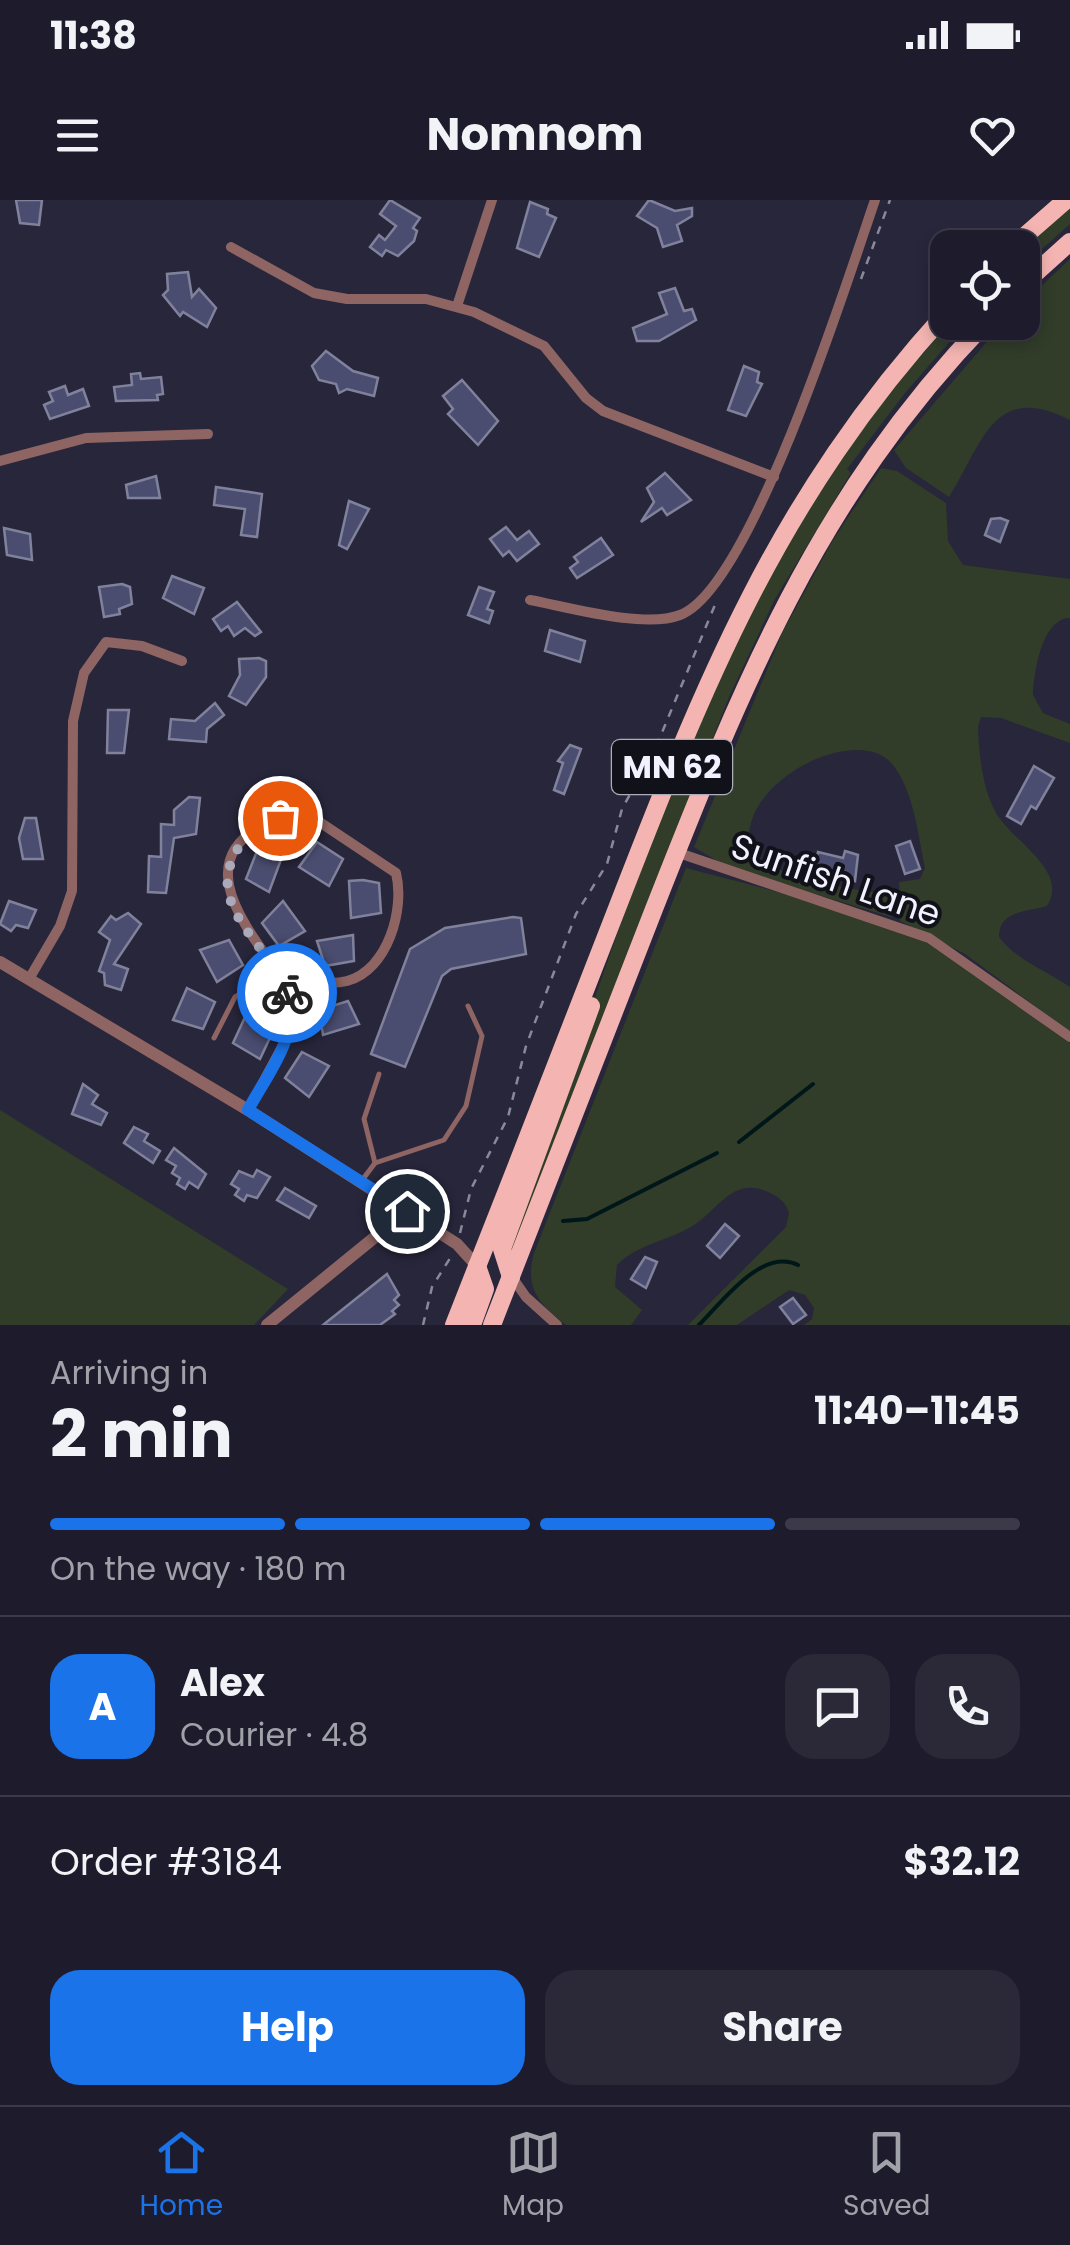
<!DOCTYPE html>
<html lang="en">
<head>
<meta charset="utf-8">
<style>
  :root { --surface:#1e1c2c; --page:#2b2938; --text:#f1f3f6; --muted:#a1a1a9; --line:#3c3a48; --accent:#1a73e8 }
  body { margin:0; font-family:Poppins,sans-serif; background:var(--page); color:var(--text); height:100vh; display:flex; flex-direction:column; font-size:38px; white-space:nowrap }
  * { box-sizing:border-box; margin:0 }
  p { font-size:32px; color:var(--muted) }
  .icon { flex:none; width:55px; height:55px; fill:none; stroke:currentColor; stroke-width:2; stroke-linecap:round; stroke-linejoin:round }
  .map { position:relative; height:1125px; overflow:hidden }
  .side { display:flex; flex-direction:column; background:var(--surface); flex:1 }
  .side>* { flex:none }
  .buttons { position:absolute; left:930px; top:30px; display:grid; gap:20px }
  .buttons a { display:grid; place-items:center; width:110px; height:110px; border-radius:20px; background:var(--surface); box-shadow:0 5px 15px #0003,0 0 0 2px var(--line); font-size:50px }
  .pin { position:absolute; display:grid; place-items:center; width:85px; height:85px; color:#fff; margin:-42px; border:5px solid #fff; border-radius:50%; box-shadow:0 2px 10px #0007 }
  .courier { position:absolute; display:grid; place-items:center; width:100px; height:100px; margin:-50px; border:8px solid #1a73e8; border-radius:50%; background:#fff; color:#222; box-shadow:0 2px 12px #0007 }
  .summary em { font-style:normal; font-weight:700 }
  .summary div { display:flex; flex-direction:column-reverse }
  .summary { display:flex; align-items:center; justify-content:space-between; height:170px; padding:0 50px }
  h1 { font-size:65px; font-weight:700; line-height:75px }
  .bar { display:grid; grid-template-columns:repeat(4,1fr); gap:15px 10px; align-content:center; height:120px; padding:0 50px }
  .bar i { height:12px; border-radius:8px; background:var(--line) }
  .bar .active { background:var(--accent) }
  .bar p { grid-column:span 4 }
  .line { display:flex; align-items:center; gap:25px; padding:0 50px; border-top:2px solid var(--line) }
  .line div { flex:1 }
  .round { display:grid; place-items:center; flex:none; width:105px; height:105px; border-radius:30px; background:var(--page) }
  .primary-button { display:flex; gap:20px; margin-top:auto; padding:20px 50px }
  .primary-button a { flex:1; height:115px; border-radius:30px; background:var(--accent); color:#fff; font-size:40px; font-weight:700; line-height:115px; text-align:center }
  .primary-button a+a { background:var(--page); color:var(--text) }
  .status { display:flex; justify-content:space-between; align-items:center; height:70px; padding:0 50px; background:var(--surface); direction:ltr }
  .status svg { height:28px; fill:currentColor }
  header { display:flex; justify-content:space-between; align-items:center; height:130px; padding:0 50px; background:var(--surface); font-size:45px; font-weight:700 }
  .tab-bar { display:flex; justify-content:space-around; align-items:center; height:140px; border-top:2px solid var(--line); background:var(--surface); font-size:28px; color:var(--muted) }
  .tab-bar a { display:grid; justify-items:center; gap:5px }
  .tab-bar .active { color:var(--accent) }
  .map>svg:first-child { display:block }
</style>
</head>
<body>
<div class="status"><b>11:38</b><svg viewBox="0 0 49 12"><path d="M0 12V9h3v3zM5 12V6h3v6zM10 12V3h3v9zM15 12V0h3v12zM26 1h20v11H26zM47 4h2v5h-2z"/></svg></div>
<header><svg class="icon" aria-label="menu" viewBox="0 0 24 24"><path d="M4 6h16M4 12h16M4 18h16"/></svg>Nomnom<svg class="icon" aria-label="heart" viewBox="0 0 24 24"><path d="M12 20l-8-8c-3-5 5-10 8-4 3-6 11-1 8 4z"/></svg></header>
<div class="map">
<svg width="1070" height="1125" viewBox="0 0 1070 1125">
  <rect width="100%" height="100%" fill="#28263b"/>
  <g fill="#313c29">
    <path d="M1070,8V24L1023,66L1022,49Z"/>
    <path d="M1070,59V220C993,181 983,243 949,297L906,268L894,250L1003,123L1022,122L1023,103Z"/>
    <path d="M949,123H966L905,193L847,269L851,273L775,399L729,497L510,1055L507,1051C597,806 666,548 798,322C841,250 895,186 949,123Z"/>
    <path d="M881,268L897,271L946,303L948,341L963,365L1070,379V418C1042,418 1034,472 1033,495L1043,513L1070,524V543L1001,518L981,517L978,527C979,554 982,586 995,611C1011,641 1070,670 1047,706C1027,712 999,710 999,737C1016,760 1047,771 1070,787V832L965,754L900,721L899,682L920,679L925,668C918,635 914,592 893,565C857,519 725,588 753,656C785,679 855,690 894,695L891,717L727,667L694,647L782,433L833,340Z"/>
    <path d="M686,668L805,699L922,739L1070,843V1125H804L812,1119L814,1108L805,1095L789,1090L737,1125H688L786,1027L789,1013C785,1001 779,997 768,992C733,976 718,1010 694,1025C669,1041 639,1043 617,1065L615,1087L642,1110L631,1125H566C539,1104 524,1088 534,1053Z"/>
    <path d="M0,910L288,1089L254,1125H0Z"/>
  </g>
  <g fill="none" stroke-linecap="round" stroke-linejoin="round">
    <g stroke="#00171a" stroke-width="4">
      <path d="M739,942L813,884"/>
      <path d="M563,1021L587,1019L717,953"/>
      <path d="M699,1125C722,1102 762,1047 798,1065"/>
    </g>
  </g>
  <g fill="#4b4d70" stroke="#80829c" stroke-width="2.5">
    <path d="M16,0H42L39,25L20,23Z"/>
    <path d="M390,0L420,18L413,28L417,31L414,41L398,56L386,50L382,56L370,47L379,35L385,40L396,26L380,14Z"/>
    <path d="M649,0L675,11L692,8V16L677,25L682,41L663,47L657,28L637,16Z"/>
    <path d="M530,2L548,9L547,14L556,18L539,57L517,48Z"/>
    <path d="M188,72L192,97L199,89L216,108L207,127L183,112L180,116L163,95L168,90L167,74Z"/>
    <path d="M675,88L684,111L692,109L696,120L659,141H637L633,128L667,114L659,93Z"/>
    <path d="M326,151L353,171L378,178L374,196L347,189L339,193L336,184L319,180L312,166Z"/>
    <path d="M744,166L759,172L757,182L762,184L746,216L728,210Z"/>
    <path d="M140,173L141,179L161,177L163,194L157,195L158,200L116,201L114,187L132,185L131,174Z"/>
    <path d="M462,180L498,221L478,245L448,214L453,209L443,196Z"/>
    <path d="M65,186L68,195L83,189L89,206L50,219L44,205L53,201L49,192Z"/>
    <path d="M665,273L691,300L667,315L662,308L641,322L654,302L647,288Z"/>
    <path d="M156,276L160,298H128L126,285Z"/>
    <path d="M216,287L262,294L257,337L241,335L245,309L214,305Z"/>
    <path d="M349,301L369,309L347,349L339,345Z"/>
    <path d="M1000,318L1008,321L1000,342L985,335L991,319Z"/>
    <path d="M506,327L517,340L529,331L539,344L517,361L509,351L503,356L490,339Z"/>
    <path d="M4,328L30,334L32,360L7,355Z"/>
    <path d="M601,338L613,355L577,378L570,368L578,362L574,357Z"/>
    <path d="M172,376L204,388L194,414L163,398Z"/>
    <path d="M122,384L130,387L132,404L119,409L120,414L104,417L99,387Z"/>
    <path d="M479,387L494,392L487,409L493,411L489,423L468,415Z"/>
    <path d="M237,402L261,432L255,436L245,428L234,436L228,426L221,431L213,419Z"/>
    <path d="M550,430L585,441L580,462L545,451Z"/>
    <path d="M259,458L266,461V477L246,505L229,496L240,475L239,459Z"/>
    <path d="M215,503L224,515L207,529L206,542L169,539L171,519L195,521Z"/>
    <path d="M108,510H129L124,553H107Z"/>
    <path d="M570,545L581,549L564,594L554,590L563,563L558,561Z"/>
    <path d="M1034,566L1054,578L1036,609L1031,606L1021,624L1007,616Z"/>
    <path d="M189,597L200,598L196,634L174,638L166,693L148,692L149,656L161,657V624L174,625V610Z"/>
    <path d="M25,618H36L43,659H23L19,638Z"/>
    <path d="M910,641L920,669L905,674L896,646Z"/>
    <path d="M317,642L343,659L329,686L299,667Z"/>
    <path d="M257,651L282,657L269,692L246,679Z"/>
    <path d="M845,651L858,655L855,681L814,668L818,652L843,658Z"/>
    <path d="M363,680L379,683L381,713L351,718L349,681Z"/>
    <path d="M9,701L36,710L28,728L16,725L11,731L0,724Z"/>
    <path d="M283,701L305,731L279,746L262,723Z"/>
    <path d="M128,713L141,724L114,764L128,769L121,790L105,785L104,773L99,771L110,740L99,732L111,716L116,720Z"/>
    <path d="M513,717L521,718L526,754L451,769L442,776L405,867L371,854L410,749L445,728Z"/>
    <path d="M353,735L354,761L325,766L317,741Z"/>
    <path d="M229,740L243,765L217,782L200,750Z"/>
    <path d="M187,788L215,802L203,829L173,820Z"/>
    <path d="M348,801L359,824L323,835L319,810Z"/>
    <path d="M246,815L276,825L260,859L233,843Z"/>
    <path d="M302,852L329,866L309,897L285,878Z"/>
    <path d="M83,884L98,895L92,904L107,913L101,925L72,914Z"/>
    <path d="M134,927L148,934L144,941L160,951L153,963L124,943Z"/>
    <path d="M174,948L206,974L198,988L189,982L185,989L177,984L180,978L172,973L176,966L166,960Z"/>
    <path d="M257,970L270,977L257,998L247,995L244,1001L235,995L239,989L231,984L239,971L253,977Z"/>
    <path d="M285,988L316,1006L309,1018L277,1000Z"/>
    <path d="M725,1024L739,1036L720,1058L707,1046Z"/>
    <path d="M645,1057L657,1062L646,1088L631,1079Z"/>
    <path d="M387,1074L399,1095L394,1100L399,1105L392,1111L395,1114L380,1125H323Z"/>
    <path d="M793,1098L806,1115L793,1124L780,1107Z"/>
  </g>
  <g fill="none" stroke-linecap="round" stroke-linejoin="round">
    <g stroke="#8a899b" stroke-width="2.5" stroke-dasharray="8 8" stroke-linecap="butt">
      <path d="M861,79L890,0"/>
      <path d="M460,1033L471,989L508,917L526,846L576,714L607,664L622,609L656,547L717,400"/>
      <path d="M423,1125L432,1087L452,1055"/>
    </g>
    <g stroke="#8e6563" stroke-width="5">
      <path d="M214,838L235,797L277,772"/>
      <path d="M375,963L364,919L379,874"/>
      <path d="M363,979L375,963L444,940L466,906L482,836L468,806"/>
    </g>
    <g stroke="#8e6563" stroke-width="10">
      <path d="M231,47L314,93L347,99H426L474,112L544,146L586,198L603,211L774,277"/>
      <path d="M457,106L492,0"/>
      <path d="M0,261L86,238L208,234"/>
      <path d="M530,400C568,407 644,429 680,415C751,389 848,78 875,0"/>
      <path d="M280,617L321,623L396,673C405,709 388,770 347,781C327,786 303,779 283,779C244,725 183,654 280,617Z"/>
      <path d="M676,652L929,738L1070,837"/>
      <path d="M29,779L60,726L72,691L73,521L84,473L106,442L142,446L182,461"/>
      <path d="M248,910L287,838L293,813L283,779"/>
      <path d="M512,1077L526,1097L557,1125"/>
    </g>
    <g stroke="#8e6563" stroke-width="12">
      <path d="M0,762L248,910L457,1044L477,1066"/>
      <path d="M267,1125L407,1011"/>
    </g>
    <g stroke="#f3b4b2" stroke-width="18">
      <path d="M1011,48L1066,0"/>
      <path d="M1022,85L1070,42"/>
      <path d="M511,1077L502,1049L591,806"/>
      <path d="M454,1125C508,989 561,852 614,716C704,484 776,299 948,111"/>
      <path d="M472,1125L485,1089L477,1066"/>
      <path d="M492,1125C546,987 600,848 654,709C741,488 817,297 986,122"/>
    </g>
  </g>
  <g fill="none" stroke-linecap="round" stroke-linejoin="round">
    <path stroke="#abaaba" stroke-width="10" stroke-dasharray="0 18" d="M280,618C258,626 244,635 234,656C207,710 272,747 287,793"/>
    <path stroke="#1a73e8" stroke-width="12" d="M287,793C301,834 268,873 248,910L407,1011"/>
  </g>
  <g text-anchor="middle" stroke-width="8" stroke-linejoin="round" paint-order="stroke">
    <rect fill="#11111a" stroke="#aeaeba" stroke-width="2.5" x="612" y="540" width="120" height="54" rx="8"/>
    <g font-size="32" font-weight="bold" fill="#f1f1ff">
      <text x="672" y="578">MN 62</text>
    </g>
    <g font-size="35" fill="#f1f1ff" stroke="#11111a">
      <text transform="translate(836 680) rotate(19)" y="12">Sunfish Lane</text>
    </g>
  </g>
</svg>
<div class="buttons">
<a><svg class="icon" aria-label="locate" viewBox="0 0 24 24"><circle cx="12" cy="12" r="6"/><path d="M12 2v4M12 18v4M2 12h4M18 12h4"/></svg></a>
</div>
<div class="pin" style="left:280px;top:618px;background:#ea580c"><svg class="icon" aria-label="bag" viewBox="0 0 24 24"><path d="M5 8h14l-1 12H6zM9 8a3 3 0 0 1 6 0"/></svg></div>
<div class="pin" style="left:407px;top:1011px;background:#1f2937"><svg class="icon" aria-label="home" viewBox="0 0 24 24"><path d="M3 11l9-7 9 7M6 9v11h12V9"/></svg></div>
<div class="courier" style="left:287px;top:793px"><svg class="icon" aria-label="bike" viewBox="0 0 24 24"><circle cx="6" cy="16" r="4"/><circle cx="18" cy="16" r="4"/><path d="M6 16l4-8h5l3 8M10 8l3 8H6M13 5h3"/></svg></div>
</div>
<section class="side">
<div class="summary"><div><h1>2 min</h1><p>Arriving in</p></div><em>11:40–11:45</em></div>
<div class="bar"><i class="active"></i><i class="active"></i><i class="active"></i><i></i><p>On the way · 180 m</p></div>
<div class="line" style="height:180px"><b class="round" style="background:var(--accent);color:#fff">A</b><div><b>Alex</b><p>Courier · 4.8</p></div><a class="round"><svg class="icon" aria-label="chat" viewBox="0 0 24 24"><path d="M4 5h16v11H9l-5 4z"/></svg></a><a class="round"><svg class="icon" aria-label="phone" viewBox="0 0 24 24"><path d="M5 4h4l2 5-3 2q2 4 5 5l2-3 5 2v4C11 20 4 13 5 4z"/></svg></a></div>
<div class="line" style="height:130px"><div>Order #3184</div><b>$32.12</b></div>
<div class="primary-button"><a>Help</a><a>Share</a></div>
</section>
<nav class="tab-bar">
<a class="active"><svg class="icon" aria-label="home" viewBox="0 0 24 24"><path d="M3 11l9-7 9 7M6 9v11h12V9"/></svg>Home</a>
<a><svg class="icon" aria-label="map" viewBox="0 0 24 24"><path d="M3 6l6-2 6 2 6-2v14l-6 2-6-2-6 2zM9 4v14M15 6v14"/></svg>Map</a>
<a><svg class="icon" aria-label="saved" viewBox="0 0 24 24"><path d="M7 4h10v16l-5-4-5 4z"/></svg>Saved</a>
</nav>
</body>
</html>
